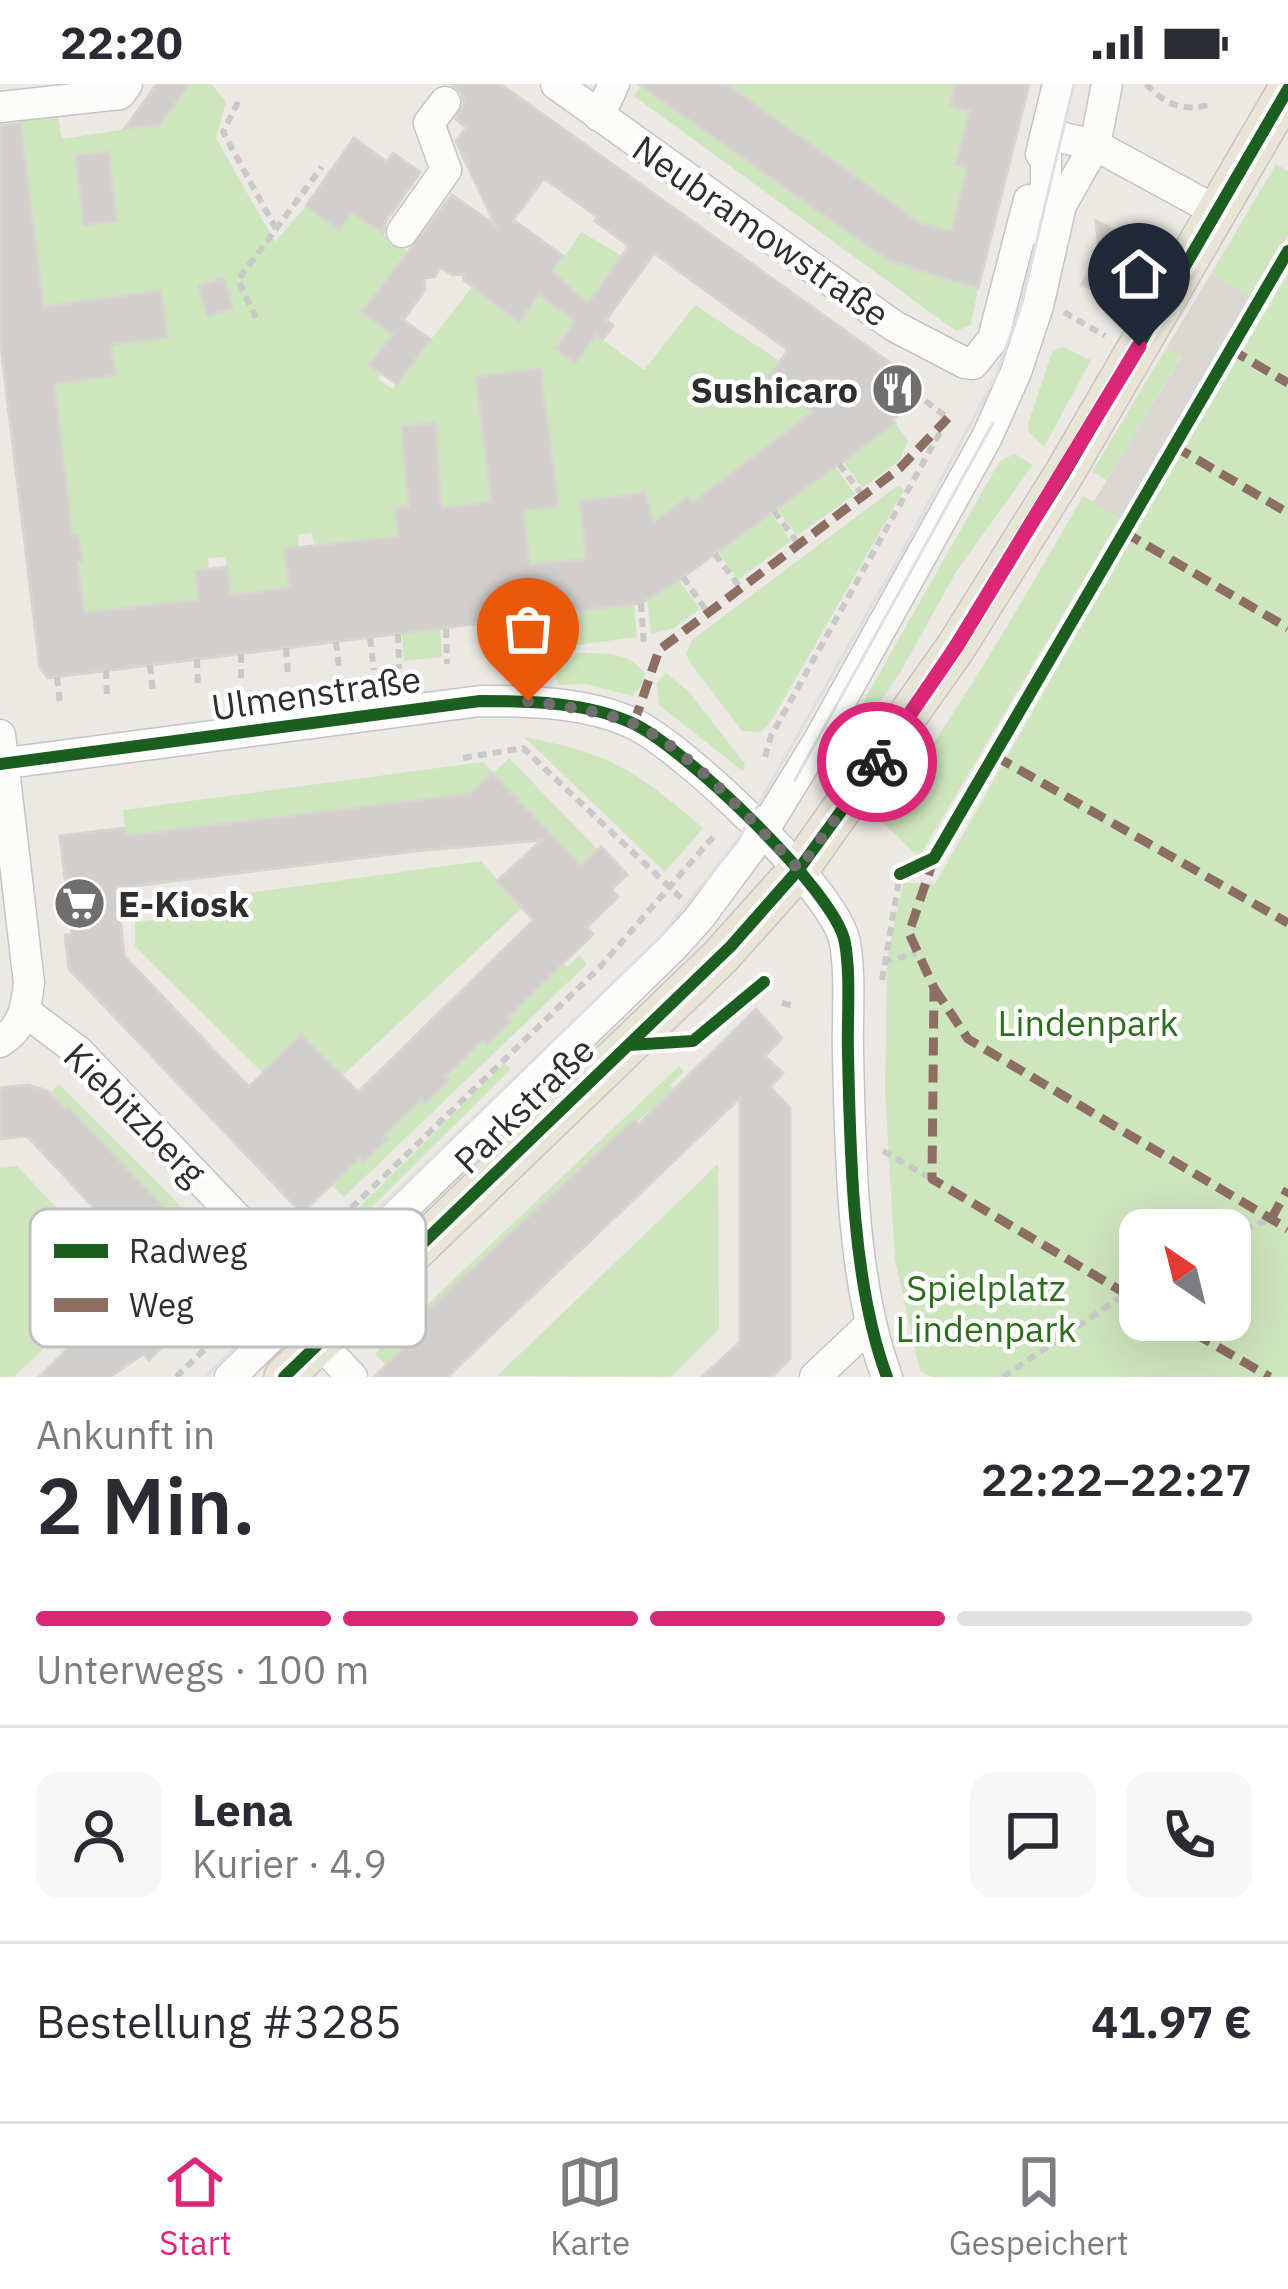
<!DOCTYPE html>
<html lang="de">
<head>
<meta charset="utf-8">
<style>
  :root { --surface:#fff; --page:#f7f7f7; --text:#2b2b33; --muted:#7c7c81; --line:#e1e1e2; --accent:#db2777 }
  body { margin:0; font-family:"IBM Plex Sans",sans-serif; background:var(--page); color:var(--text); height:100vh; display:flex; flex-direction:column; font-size:45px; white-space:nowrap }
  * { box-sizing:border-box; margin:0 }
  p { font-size:39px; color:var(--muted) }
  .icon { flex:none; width:66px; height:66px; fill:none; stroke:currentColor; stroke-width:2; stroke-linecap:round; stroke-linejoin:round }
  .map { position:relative; height:1293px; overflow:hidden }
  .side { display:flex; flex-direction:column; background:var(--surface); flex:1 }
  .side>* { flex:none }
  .needle { width:78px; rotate:325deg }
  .fabs { position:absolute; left:1119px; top:1125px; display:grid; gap:24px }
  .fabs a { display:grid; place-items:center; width:132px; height:132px; border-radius:24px; background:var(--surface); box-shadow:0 12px 48px #0002; font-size:60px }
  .pin { position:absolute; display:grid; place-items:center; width:102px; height:102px; color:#fff; margin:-123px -51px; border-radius:50% 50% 50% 0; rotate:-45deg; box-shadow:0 0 12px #0007 }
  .pin .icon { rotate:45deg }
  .courier { position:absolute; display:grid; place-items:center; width:120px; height:120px; margin:-60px; border:9px solid #db2777; border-radius:50%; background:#fff; color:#222; box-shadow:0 3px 15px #0007 }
  .overview em { font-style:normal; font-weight:600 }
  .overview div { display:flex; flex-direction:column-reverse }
  .overview { display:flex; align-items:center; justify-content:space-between; height:204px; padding:0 36px }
  h1 { font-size:78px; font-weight:600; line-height:90px }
  .bar { display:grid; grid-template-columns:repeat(4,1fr); gap:18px 12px; align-content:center; height:144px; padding:0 36px }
  .bar i { height:15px; border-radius:9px; background:var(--line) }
  .bar .on { background:var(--accent) }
  .bar p { grid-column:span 4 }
  .line { display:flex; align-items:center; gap:30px; padding:0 36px; border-top:3px solid var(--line) }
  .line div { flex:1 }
  .round { display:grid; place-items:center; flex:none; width:126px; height:126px; border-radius:24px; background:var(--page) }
  .status { display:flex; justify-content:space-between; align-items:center; height:84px; padding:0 60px; background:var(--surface); direction:ltr }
  .status svg { height:33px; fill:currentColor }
  .dock { display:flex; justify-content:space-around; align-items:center; height:168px; border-top:3px solid var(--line); background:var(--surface); font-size:33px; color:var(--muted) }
  .dock a { display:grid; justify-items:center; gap:6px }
  .dock .on { color:var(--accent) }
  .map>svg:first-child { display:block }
</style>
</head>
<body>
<div class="status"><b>22:20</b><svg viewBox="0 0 49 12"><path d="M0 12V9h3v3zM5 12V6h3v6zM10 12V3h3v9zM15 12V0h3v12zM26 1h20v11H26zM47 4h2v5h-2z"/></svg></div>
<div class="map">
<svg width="1288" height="1293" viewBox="0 0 1288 1293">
  <rect width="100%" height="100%" fill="#ece8e4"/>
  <g fill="#cee6be" fill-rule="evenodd">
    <path d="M189,0H211L226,18L216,54L275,158L306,122L339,145L352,128L407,167L363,227L393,250L371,280L382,289L378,295L392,305L473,202L520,237L581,148L622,172L577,237L644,286L695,221L812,298L831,318L693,419L688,413L674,423L658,445L608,415L595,416L587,475L529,481L523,426L558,421L540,286L477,293L492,419L456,423L322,500L312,449L298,451L299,463L284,466L290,504L230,512L225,473L208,474L209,486L196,488L199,516L36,536L82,477L78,452H72L19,30L56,24L62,55L160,40Z"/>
    <path d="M726,0H955L950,22L970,27L956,79L968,82L952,148L899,135Z"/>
    <path d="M641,1L889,176L978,204L971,241L956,247L634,12Z"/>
    <path d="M1276,80L1288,87V151L1251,214L1211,190Z"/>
    <path d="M1146,150L1161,158L1124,224L1110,215Z"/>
    <path d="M1288,190V1293H932L920,1287L895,1176L885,1008L887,875L903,799L935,800L1123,468ZM1140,1146H1230V1236H1140Z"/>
    <path d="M1063,263L1091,276L1044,363L1029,348L1028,340L1052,268Z"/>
    <path d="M1167,263L1182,271L1107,396L1092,388Z"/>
    <path d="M895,339L908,357L899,377L862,404L843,377Z"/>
    <path d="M1015,370L1033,381L956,488L900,589L830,691L823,689L994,387L1000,377Z"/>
    <path d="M835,383L855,410L797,452L777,425Z"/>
    <path d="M899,401L904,406L770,639L761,648L742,647L689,577L686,569L692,556Z"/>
    <path d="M1083,412L1121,433L919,773L880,736C956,633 1019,523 1083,412Z"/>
    <path d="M771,429L791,457L738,496L718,467Z"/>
    <path d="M679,496L700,525L674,544L651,550L647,515Z"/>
    <path d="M634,520L637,553L577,561L575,529Z"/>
    <path d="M565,530L568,562L508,568L505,537Z"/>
    <path d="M440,545L442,573L404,577L402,550Z"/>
    <path d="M578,569C603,569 631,568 645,590L642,601L632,612L586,600L558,601L554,588L560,577Z"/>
    <path d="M666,589L689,608L745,680L743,687L659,621L657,599Z"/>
    <path d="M524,653C614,670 634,686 703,744L665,788Z"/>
    <path d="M509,674L598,766L581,782L492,690L471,710L126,752L123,726L483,678L493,689Z"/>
    <path d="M481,777L522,824L342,992L301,951L263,989L135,862V838L183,832L184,818Z"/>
    <path d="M580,871L587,880L344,1113L331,1101L359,1074L364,1077L386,1056L383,1052L421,1015L425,1018L448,996L445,992L483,956L510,938L507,934L564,880L567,883Z"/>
    <path d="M505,979L511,985L334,1161L327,1155Z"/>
    <path d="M679,982L684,988L670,1001L674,1006L542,1120L517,1156L510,1150L421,1234L428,1242L386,1281L375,1270Z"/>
    <path d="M59,1000L196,1138L187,1148L50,1009Z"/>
    <path d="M718,1080L719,1245L671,1293L497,1292Z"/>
    <path d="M17,1082L120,1191L14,1293H0V1084Z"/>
  </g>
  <path fill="#dad6d2" d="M1211,190L1257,217L1215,289L1224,297L1137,444L1093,419L1182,272L1167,263Z"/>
  <g fill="#d1cecb" stroke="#d7d4d0" stroke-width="3" fill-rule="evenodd">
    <path d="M157,0H189L160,40L125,44Z"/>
    <path d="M451,0H500L910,293L911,321L892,336L895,339L679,496L641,519L48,594L40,584L0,254V42L20,40L43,223L161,207L167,253L111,261L115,291L54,300L72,452L78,451L82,478H77L84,529L199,516L196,487L227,483L230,512L290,504L284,465L399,453L395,425L409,423L402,343L435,339L441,425L492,418L476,293L540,285L558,422L523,426L529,481L587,475L580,418L645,409L653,439L688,413L693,419L813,328L768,295L788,266L654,169L606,236L613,242L603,255L596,250L575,279L556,265L576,237L539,210L519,238L464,196L463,190L452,191L441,183L434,193L424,194L425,206L403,236L430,255L397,300L370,281L393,250L362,228L452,111L496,142L456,57L466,44L456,35L464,19L462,9ZM544,94L598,133L595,137L629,162L588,220L552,187L563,172L513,136Z"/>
    <path d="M639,0H726L921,140L952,148L968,82L956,80L970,27L950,22L955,0H1029L978,204L888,176Z"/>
    <path d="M354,54L387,78L393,69L420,88L386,137L383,149L352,128L339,146L306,122Z"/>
    <path d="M108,68L116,137L84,141L76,72Z"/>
    <path d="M1096,137L1141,158L1110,215L1082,200L1099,165Z"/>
    <path d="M223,194L233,224L208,232L199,202Z"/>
    <path d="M492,689L581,782L601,763L627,791L611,806L618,813L587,843L593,850L507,934L510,938L487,960L483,956L445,992L449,996L425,1019L421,1015L383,1052L387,1055L363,1078L359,1074L302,1129L69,885L65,851L72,850L60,752L125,744L126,752L471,710ZM542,756L497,797L534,836L358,1008L301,951L249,1003L124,872L117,804L416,767Z"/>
    <path d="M756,925L782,954L765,972L783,989L770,1003L790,1024V1275L772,1293H702L740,1258V1014L447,1293H374L428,1242L420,1234L434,1220L634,1036L638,1041Z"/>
    <path d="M28,1001L48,1007L66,1027L68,1024L233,1195L149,1276L143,1270L110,1293H39L104,1229L113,1238L159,1193L27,1052L0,1055V1004Z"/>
  </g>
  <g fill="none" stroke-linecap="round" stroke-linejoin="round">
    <defs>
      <g id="minor">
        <path d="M556,0L894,242L965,279L973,280L993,255L1029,116"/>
        <path d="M0,23L120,10L127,0"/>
        <path d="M599,32L614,0"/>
        <path d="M1046,50L1095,61L1218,128"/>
        <path d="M1041,70L1058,0"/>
        <path d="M1039,146L1046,118V50"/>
        <path d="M402,148L446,86L429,39L445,18"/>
        <path d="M0,651L29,899C26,924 23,944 0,958"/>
        <path d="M0,680L480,617C529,617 586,618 632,639C680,660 837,808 845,859C851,894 847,933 848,968C850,1068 852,1200 887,1293"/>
        <path d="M26,928L79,968L327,1229"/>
        <path d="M320,1259L352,1293"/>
        <path d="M230,1293L673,863L700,833L762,749L819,656L987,353L1016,288L1038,222L1061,121L1095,61L1107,0"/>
        <path d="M815,1293L871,1240"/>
      </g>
      <path id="major" d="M284,1293L720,873L799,785L956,563L1064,390L1288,5"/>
    </defs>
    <use href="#minor" stroke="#c5c4c5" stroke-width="33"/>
    <use href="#major" stroke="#c6c5c4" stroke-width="42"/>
    <g stroke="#c9c9c8" stroke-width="6" stroke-dasharray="9 6" stroke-linecap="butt">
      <path d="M1146,0C1167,22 1184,28 1213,20"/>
      <path d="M238,18L223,48L276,145"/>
      <path d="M1064,228L1105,252"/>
      <path d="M256,234L238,196L322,83"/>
      <path d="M839,380L863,412"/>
      <path d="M774,427L799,461"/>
      <path d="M715,470L741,505"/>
      <path d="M683,493L708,529"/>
      <path d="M641,519L644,562"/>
      <path d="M570,529L573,566"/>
      <path d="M498,538L500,574"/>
      <path d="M446,545L447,580"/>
      <path d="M398,550L399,585"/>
      <path d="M370,554L374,586"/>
      <path d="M336,558L339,584"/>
      <path d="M286,564L288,591"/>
      <path d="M241,570V597"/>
      <path d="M197,575L198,603"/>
      <path d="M150,581L153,609"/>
      <path d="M106,586L107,615"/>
      <path d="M57,593L60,621"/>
      <path d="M765,673L771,652L948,334L911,306"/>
      <path d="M463,674L523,664L681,814"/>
      <path d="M883,878L917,869"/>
      <path d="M882,896L900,790"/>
      <path d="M782,919L791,921"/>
      <path d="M883,1067L932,1095"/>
      <path d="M1230,1151L1271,1135"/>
      <path d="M308,1166L599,884L714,752"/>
      <path d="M176,1293L264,1208"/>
      <path d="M1003,1293L1140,1200"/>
    </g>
    <use href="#minor" stroke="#fcfcfb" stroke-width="30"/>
    <use href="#major" stroke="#e8e4d6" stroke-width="39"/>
    <g stroke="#dfdfe1" stroke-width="3">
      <path d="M795,696L993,339"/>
      <path d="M205,1293L660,853L737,758L905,463L996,292L1022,218L1074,0"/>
    </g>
    <g stroke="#8d6e63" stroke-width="9" stroke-dasharray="18 9" stroke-linecap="butt">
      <path d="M1230,265L1288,299"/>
      <path d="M1174,362L1288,429"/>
      <path d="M1124,448L1288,544"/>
      <path d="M634,639L659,566L900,384L948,334"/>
      <path d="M995,672L1288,839"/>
      <path d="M934,774L909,849L934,904L932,1095L1140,1218"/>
      <path d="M934,904L968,955L1288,1145"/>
      <path d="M1271,1135L1288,1105"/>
      <path d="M1171,1236L1270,1293"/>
    </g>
    <defs>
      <g id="cycleway">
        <path d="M923,612L1064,390L1288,5"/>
        <path d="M0,680L480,617C529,617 586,618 632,639C680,660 837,808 845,859C851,894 847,933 848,968C850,1068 852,1200 887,1293"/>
        <path d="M900,790L934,774L1288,167"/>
        <path d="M629,961L693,957L764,898"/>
        <path d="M284,1293L731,862L799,785L855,708"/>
      </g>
    </defs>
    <use href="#cycleway" stroke="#fff" stroke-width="20"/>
    <use href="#cycleway" stroke="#1b5e20" stroke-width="12"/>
  </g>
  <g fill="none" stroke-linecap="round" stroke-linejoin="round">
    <path stroke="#706f6e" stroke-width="12" stroke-dasharray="0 21.6" d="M528,617C562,622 597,626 629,638C685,659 755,742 799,785L877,678"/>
    <path stroke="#db2777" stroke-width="15" d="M877,678L956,563L1139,262"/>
  </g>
  <defs>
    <symbol id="restaurant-disc" viewBox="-11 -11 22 22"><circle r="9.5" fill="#706f6e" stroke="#fff"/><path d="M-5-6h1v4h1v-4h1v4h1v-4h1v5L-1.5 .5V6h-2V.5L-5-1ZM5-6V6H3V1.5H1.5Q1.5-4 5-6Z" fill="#fff"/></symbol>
    <symbol id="supermarket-disc" viewBox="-11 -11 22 22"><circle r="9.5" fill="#706f6e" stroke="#fff"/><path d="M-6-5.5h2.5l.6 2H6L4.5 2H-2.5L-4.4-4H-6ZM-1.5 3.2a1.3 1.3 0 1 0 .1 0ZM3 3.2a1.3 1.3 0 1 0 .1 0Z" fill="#fff"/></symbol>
  </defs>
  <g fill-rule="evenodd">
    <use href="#restaurant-disc" x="868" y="276" width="59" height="59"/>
    <use href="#supermarket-disc" x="50" y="790" width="59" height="59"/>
  </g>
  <g text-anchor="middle" stroke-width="9" stroke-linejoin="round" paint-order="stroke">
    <g font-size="36" fill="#2e2e2e" stroke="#fff">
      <text transform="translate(761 147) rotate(35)" y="13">Neubramowstraße</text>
      <text transform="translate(316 609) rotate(-8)" y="13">Ulmenstraße</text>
      <text transform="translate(524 1021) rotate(-44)" y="13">Parkstraße</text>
      <text transform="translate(135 1030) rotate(45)" y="13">Kiebitzberg</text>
    </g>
    <g font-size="36" font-weight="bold" fill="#2e2e2e" stroke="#fff" text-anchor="end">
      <text x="858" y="319">Sushicaro</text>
      <text x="118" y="833" text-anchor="start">E-Kiosk</text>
    </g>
    <g font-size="36" fill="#2c6e1b" stroke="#fff">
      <text x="1088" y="952">Lindenpark</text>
      <text x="986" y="1217">Spielplatz<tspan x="986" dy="41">Lindenpark</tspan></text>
    </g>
  </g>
  <rect x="30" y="1125" width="396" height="138" rx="18" fill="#fff" stroke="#c0c0c0" stroke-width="3"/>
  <rect x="54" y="1160" width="54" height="14" fill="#1b5e20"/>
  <rect x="54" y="1214" width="54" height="14" fill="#8d6e63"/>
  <g font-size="33" fill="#2e2e2e">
    <text x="129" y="1179">Radweg</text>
    <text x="129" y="1233">Weg</text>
  </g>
</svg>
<div class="fabs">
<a><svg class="needle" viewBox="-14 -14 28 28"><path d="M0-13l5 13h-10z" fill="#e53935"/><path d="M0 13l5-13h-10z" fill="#7c7c81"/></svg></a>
</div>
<div class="pin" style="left:528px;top:617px;background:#ea580c"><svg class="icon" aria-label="bag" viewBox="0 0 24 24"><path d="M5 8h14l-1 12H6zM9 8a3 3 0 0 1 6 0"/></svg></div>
<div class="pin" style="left:1139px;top:262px;background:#1f2937"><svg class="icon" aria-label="home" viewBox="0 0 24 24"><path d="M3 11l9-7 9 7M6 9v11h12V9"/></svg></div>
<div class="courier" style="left:877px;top:678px"><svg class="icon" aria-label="bike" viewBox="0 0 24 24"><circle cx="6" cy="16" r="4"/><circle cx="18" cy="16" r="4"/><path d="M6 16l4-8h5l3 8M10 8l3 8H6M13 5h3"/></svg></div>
</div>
<section class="side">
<div class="overview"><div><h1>2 Min.</h1><p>Ankunft in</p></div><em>22:22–22:27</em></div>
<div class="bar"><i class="on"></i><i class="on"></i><i class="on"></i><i></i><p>Unterwegs · 100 m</p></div>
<div class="line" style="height:216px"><a class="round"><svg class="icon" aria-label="person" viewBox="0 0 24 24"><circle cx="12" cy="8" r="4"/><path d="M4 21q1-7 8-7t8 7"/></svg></a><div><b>Lena</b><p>Kurier · 4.9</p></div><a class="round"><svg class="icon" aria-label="chat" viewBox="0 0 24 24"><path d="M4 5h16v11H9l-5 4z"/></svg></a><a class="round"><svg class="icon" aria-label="phone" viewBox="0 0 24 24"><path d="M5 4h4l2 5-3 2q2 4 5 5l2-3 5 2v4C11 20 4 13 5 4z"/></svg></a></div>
<div class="line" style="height:156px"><div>Bestellung #3285</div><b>41.97 €</b></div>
</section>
<nav class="dock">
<a class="on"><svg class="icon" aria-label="home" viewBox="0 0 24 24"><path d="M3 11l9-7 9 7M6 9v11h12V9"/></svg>Start</a>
<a><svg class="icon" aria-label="map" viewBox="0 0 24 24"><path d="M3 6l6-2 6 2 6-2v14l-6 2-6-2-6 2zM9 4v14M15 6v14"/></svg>Karte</a>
<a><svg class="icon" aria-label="saved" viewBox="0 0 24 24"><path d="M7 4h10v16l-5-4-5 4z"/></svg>Gespeichert</a>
</nav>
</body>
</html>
